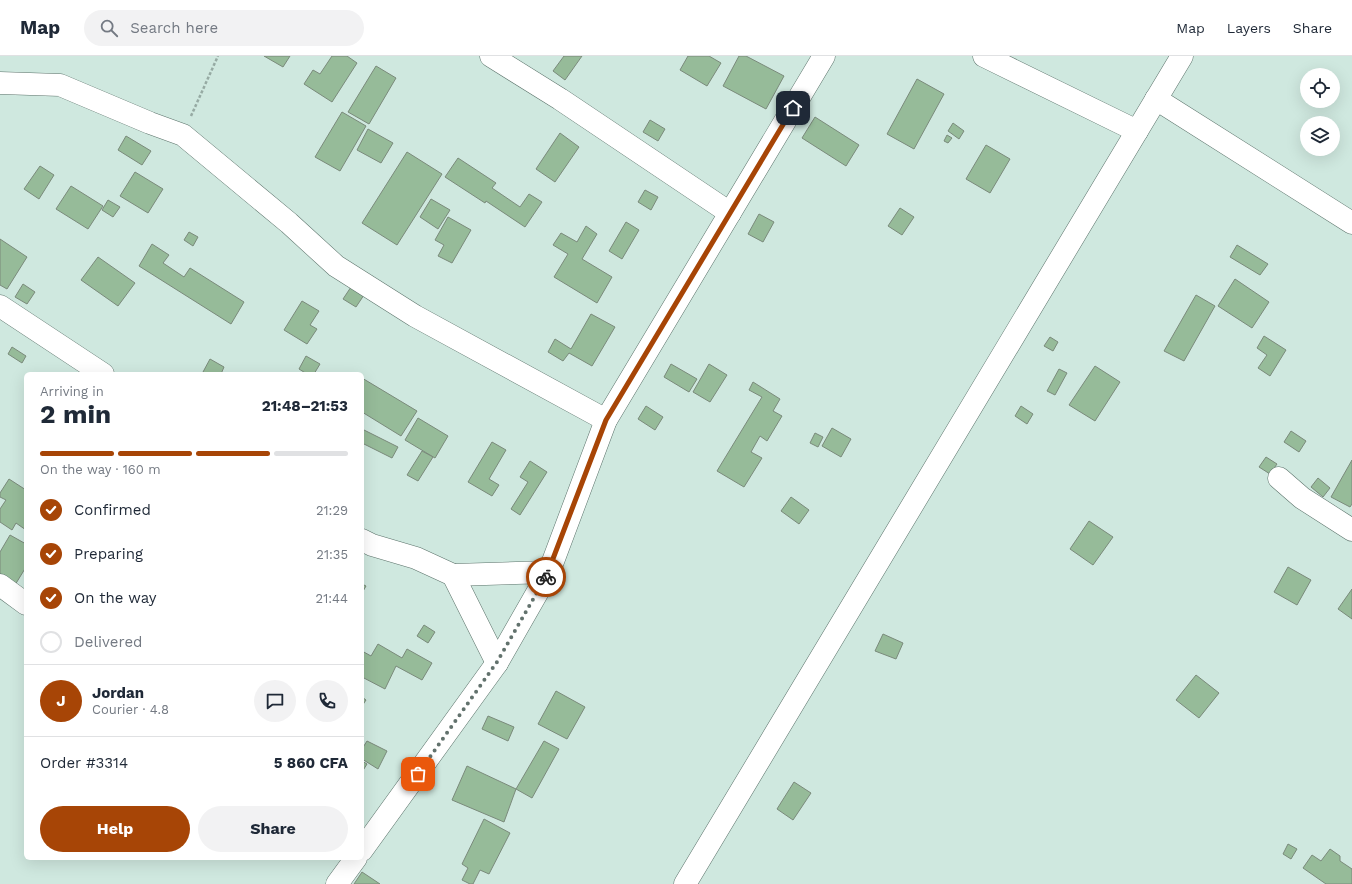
<!DOCTYPE html>
<html lang="en">
<head>
<meta charset="utf-8">
<style>
  :root { --surface:#fff; --page:#f2f2f3; --text:#1f2937; --muted:#747a83; --line:#e0e1e3; --accent:#a74506 }
  body { margin:0; font-family:"Work Sans",sans-serif; background:var(--page); color:var(--text); height:100vh; display:flex; flex-direction:column; font-size:15px; white-space:nowrap }
  * { box-sizing:border-box; margin:0 }
  p { font-size:13px; color:var(--muted) }
  .icon { flex:none; width:22px; height:22px; fill:none; stroke:currentColor; stroke-width:2; stroke-linecap:round; stroke-linejoin:round }
  .map { position:relative; flex:1; overflow:hidden }
  .panel { position:absolute; left:24px; top:316px; width:340px; height:488px; display:flex; flex-direction:column; background:var(--surface); border-radius:6px; box-shadow:0 4px 16px #0002 }
  .panel>* { flex:none }
  .fabs { position:absolute; left:1300px; top:12px; display:grid; gap:8px }
  .fabs a { display:grid; place-items:center; width:40px; height:40px; border-radius:50%; background:var(--surface); box-shadow:0 4px 16px #0002; font-size:20px }
  .pin { position:absolute; display:grid; place-items:center; width:34px; height:34px; color:#fff; margin:-17px; border-radius:8px; box-shadow:0 2px 6px #0006 }
  .courier { position:absolute; display:grid; place-items:center; width:40px; height:40px; margin:-20px; border:3px solid #a74506; border-radius:50%; background:#fff; color:#222; box-shadow:0 1px 5px #0007 }
  .headline em { font-style:normal; font-weight:700 }
  .headline div { display:flex; flex-direction:column-reverse }
  .headline { display:flex; align-items:center; justify-content:space-between; height:68px; padding:0 16px }
  h1 { font-size:26px; font-weight:700; line-height:30px }
  .bar { display:grid; grid-template-columns:repeat(4,1fr); gap:6px 4px; align-content:center; height:48px; padding:0 16px }
  .bar i { height:5px; border-radius:3px; background:var(--line) }
  .bar .on { background:var(--accent) }
  .bar p { grid-column:span 4 }
  .line { display:flex; align-items:center; gap:10px; padding:0 16px; border-top:1px solid var(--line) }
  .line div { flex:1 }
  .round { display:grid; place-items:center; flex:none; width:42px; height:42px; border-radius:21px; background:var(--page) }
  ol { padding:0 16px; list-style:none }
  li { display:flex; align-items:center; gap:12px; height:44px }
  li p { margin-inline-start:auto }
  li .icon { padding:4px; border-radius:50%; background:var(--accent); color:#fff; stroke-width:4 }
  li:last-child { color:var(--muted) }
  li i { width:22px; height:22px; border:2px solid var(--line); border-radius:50% }
  .action { display:flex; gap:8px; margin-top:auto; padding:8px 16px }
  .action a { flex:1; height:46px; border-radius:24px; background:var(--accent); color:#fff; font-size:16px; font-weight:700; line-height:46px; text-align:center }
  .action a+a { background:var(--page); color:var(--text) }
  header { display:flex; align-items:center; gap:24px; box-sizing:border-box; height:56px; padding:0 20px; background:var(--surface); border-bottom:1px solid var(--line) }
  header strong { font-size:19px }
  nav { display:flex; gap:22px; margin-inline-start:auto; font-size:14px }
  .search { width:280px; height:36px; background:var(--page); display:flex; align-items:center; gap:10px; box-sizing:border-box; padding:0 14px; border-radius:22px; color:var(--muted); font-size:15px }
  .map>svg:first-child { display:block }
</style>
</head>
<body>
<header>
<strong>Map</strong>
<div class="search"><svg class="icon" aria-label="search" viewBox="0 0 24 24"><circle cx="10" cy="10" r="6"/><path d="M15 15l6 6"/></svg>Search here</div>
<nav><a>Map</a><a>Layers</a><a>Share</a></nav>
</header>
<div class="map">
<svg width="1352" height="828" viewBox="0 0 1352 828">
  <rect width="100%" height="100%" fill="#cfe8df"/>
  <g fill="#96bb99" stroke="#7a8a7b">
    <path d="M264,0H290L283,11Z"/>
    <path d="M332,0H347L357,7L332,46L304,28L313,14L320,18Z"/>
    <path d="M564,0H582L565,24L553,15Z"/>
    <path d="M688,0H709L721,7L707,30L680,14Z"/>
    <path d="M739,0H746L784,20L766,53L723,30Z"/>
    <path d="M376,10L396,22L369,68L348,56Z"/>
    <path d="M917,23L944,38L914,93L887,78Z"/>
    <path d="M342,56L366,70L340,115L315,101Z"/>
    <path d="M815,61L859,89L846,110L802,82Z"/>
    <path d="M650,64L665,73L658,85L643,76Z"/>
    <path d="M953,67L964,75L959,83L948,75Z"/>
    <path d="M368,73L393,87L381,107L357,94Z"/>
    <path d="M560,77L579,91L555,126L536,113Z"/>
    <path d="M947,79L952,82L948,87L944,85Z"/>
    <path d="M126,80L151,95L142,109L118,94Z"/>
    <path d="M986,89L1010,103L990,137L966,123Z"/>
    <path d="M407,96L442,118L397,189L362,167Z"/>
    <path d="M458,102L496,127L492,132L520,151L529,138L542,146L525,171L486,145L485,147L445,121Z"/>
    <path d="M40,110L54,119L39,143L24,133Z"/>
    <path d="M135,116L163,133L148,157L120,140Z"/>
    <path d="M71,130L103,150L88,173L56,153Z"/>
    <path d="M645,134L658,141L651,154L638,146Z"/>
    <path d="M431,143L450,154L438,173L420,161Z"/>
    <path d="M108,144L120,151L113,161L102,154Z"/>
    <path d="M900,152L914,161L902,179L888,170Z"/>
    <path d="M759,158L774,166L763,186L748,178Z"/>
    <path d="M448,161L471,174L452,207L438,200L444,189L435,184Z"/>
    <path d="M626,166L639,174L622,203L609,195Z"/>
    <path d="M586,170L597,178L582,203L612,221L597,247L554,221L568,198L553,189L561,177L577,186Z"/>
    <path d="M189,176L198,181L193,190L184,184Z"/>
    <path d="M0,183L27,201L7,233L0,229Z"/>
    <path d="M152,188L169,199L163,207L184,221L190,212L244,246L231,268L139,210Z"/>
    <path d="M1237,189L1268,208L1260,219L1230,201Z"/>
    <path d="M98,201L135,227L118,250L81,224Z"/>
    <path d="M1235,223L1269,246L1252,272L1218,250Z"/>
    <path d="M23,228L35,236L27,248L15,241Z"/>
    <path d="M351,231L364,239L356,251L343,243Z"/>
    <path d="M1196,239L1215,250L1184,305L1164,295Z"/>
    <path d="M302,245L319,255L310,269L317,273L307,288L284,274Z"/>
    <path d="M591,258L615,271L592,310L569,297L563,305L548,296L555,283L571,293Z"/>
    <path d="M1264,280L1286,294L1270,320L1258,312L1267,299L1257,292Z"/>
    <path d="M1050,281L1058,286L1053,295L1044,290Z"/>
    <path d="M12,291L26,300L22,307L8,298Z"/>
    <path d="M306,300L320,308L314,318H307L299,313Z"/>
    <path d="M210,303L224,311L221,318H207L203,316Z"/>
    <path d="M671,308L697,323L689,336L664,321Z"/>
    <path d="M709,308L727,319L710,346L693,336Z"/>
    <path d="M1095,310L1120,326L1095,365L1069,349Z"/>
    <path d="M1059,313L1067,317L1055,339L1047,335Z"/>
    <path d="M362,322L417,355L401,380L362,356Z"/>
    <path d="M753,326L780,343L773,355L782,360L767,385L760,380L751,396L762,402L744,431L717,415L762,341L749,334Z"/>
    <path d="M646,350L663,361L655,374L638,363Z"/>
    <path d="M1021,350L1033,358L1027,368L1015,360Z"/>
    <path d="M418,362L448,380L435,402L405,384Z"/>
    <path d="M832,372L851,383L841,401L822,390Z"/>
    <path d="M362,373L398,391L392,402L362,387Z"/>
    <path d="M1291,375L1306,385L1299,396L1284,386Z"/>
    <path d="M815,377L823,381L818,391L810,387Z"/>
    <path d="M492,386L506,394L489,423L499,429L492,440L468,426Z"/>
    <path d="M422,395L433,401L418,425L407,419Z"/>
    <path d="M1266,401L1277,408L1270,418L1259,411Z"/>
    <path d="M1352,404V448L1350,451L1331,441Z"/>
    <path d="M530,405L547,416L520,459L511,453L528,426L520,421Z"/>
    <path d="M1318,422L1330,432L1323,441L1311,431Z"/>
    <path d="M9,423L26,434V474L16,467L12,474L0,466V453L6,444L0,441V437Z"/>
    <path d="M791,441L809,454L799,468L781,455Z"/>
    <path d="M1089,465L1113,481L1093,509L1070,493Z"/>
    <path d="M10,479L26,488V511L15,529L0,519V496Z"/>
    <path d="M1288,511L1311,524L1297,549L1274,536Z"/>
    <path d="M362,528L366,530L362,537Z"/>
    <path d="M1352,533V563L1338,553Z"/>
    <path d="M424,569L435,576L428,587L417,580Z"/>
    <path d="M883,578L903,587L896,603L875,595Z"/>
    <path d="M378,588L402,602L407,593L432,607L422,624L396,610L385,633L362,621V595L371,600Z"/>
    <path d="M1196,619L1219,637L1199,662L1176,644Z"/>
    <path d="M556,635L585,651L567,683L538,668Z"/>
    <path d="M362,641L366,644L362,650Z"/>
    <path d="M488,660L514,671L508,685L482,673Z"/>
    <path d="M367,685L387,695L378,713L362,703V693Z"/>
    <path d="M544,685L559,693L532,742L516,733Z"/>
    <path d="M362,705L367,708L362,716Z"/>
    <path d="M467,710L516,733L504,766L452,744Z"/>
    <path d="M794,726L811,737L793,764L777,753Z"/>
    <path d="M484,763L510,777L489,818L480,814L473,828H470L462,824L468,812L462,808Z"/>
    <path d="M1288,788L1297,793L1291,803L1283,798Z"/>
    <path d="M1330,793L1340,800V805L1352,813V828H1326L1303,812L1312,799L1321,805Z"/>
    <path d="M362,816L380,828H354Z"/>
  </g>
  <g fill="none" stroke-linecap="round" stroke-linejoin="round">
    <defs>
      <g id="minor">
        <path d="M491,0L560,43L730,157"/>
        <path d="M984,0L1137,75"/>
        <path d="M0,27L60,29L150,67L183,79L289,167L336,210L415,260L606,364"/>
        <path d="M1156,43L1352,167"/>
        <path d="M0,250L103,318"/>
        <path d="M1279,422L1302,442L1352,474"/>
        <path d="M362,484L372,489L416,502L453,519L497,607"/>
        <path d="M453,519L549,516"/>
        <path d="M0,529L26,548"/>
        <path d="M362,794L497,607L549,516L606,364L824,0"/>
        <path d="M337,828L356,802"/>
        <path d="M685,828L1182,0"/>
      </g>
    </defs>
    <use href="#minor" stroke="#5c736b" stroke-width="23"/>
    <path stroke="#96aaa3" stroke-width="2.5" stroke-dasharray="3 2" stroke-linecap="butt" d="M191,60L218,0"/>
    <use href="#minor" stroke="#fff" stroke-width="22"/>
  </g>
  <g fill="none" stroke-linecap="round" stroke-linejoin="round">
    <path stroke="#62726d" stroke-width="4" stroke-dasharray="0 7.2" d="M418,718L497,606L546,521"/>
    <path stroke="#a74506" stroke-width="5" d="M546,521L606,364L793,52"/>
  </g>
</svg>
<div class="fabs">
<a><svg class="icon" aria-label="locate" viewBox="0 0 24 24"><circle cx="12" cy="12" r="6"/><path d="M12 2v4M12 18v4M2 12h4M18 12h4"/></svg></a>
<a><svg class="icon" aria-label="layers" viewBox="0 0 24 24"><path d="M12 4l9 5-9 5-9-5zM3 14l9 5 9-5"/></svg></a>
</div>
<div class="pin" style="left:418px;top:718px;background:#ea580c"><svg class="icon" aria-label="bag" viewBox="0 0 24 24"><path d="M5 8h14l-1 12H6zM9 8a3 3 0 0 1 6 0"/></svg></div>
<div class="pin" style="left:793px;top:52px;background:#1f2937"><svg class="icon" aria-label="home" viewBox="0 0 24 24"><path d="M3 11l9-7 9 7M6 9v11h12V9"/></svg></div>
<div class="courier" style="left:546px;top:521px"><svg class="icon" aria-label="bike" viewBox="0 0 24 24"><circle cx="6" cy="16" r="4"/><circle cx="18" cy="16" r="4"/><path d="M6 16l4-8h5l3 8M10 8l3 8H6M13 5h3"/></svg></div>
<section class="panel">
<div class="headline"><div><h1>2 min</h1><p>Arriving in</p></div><em>21:48–21:53</em></div>
<div class="bar"><i class="on"></i><i class="on"></i><i class="on"></i><i></i><p>On the way · 160 m</p></div>
<ol>
<li><svg class="icon" aria-label="check" viewBox="0 0 24 24"><path d="M5 12l5 5 9-10"/></svg>Confirmed<p>21:29</p></li>
<li><svg class="icon" aria-label="check" viewBox="0 0 24 24"><path d="M5 12l5 5 9-10"/></svg>Preparing<p>21:35</p></li>
<li><svg class="icon" aria-label="check" viewBox="0 0 24 24"><path d="M5 12l5 5 9-10"/></svg>On the way<p>21:44</p></li>
<li><i></i>Delivered</li>
</ol>
<div class="line" style="height:72px"><b class="round" style="background:var(--accent);color:#fff">J</b><div><b>Jordan</b><p>Courier · 4.8</p></div><a class="round"><svg class="icon" aria-label="chat" viewBox="0 0 24 24"><path d="M4 5h16v11H9l-5 4z"/></svg></a><a class="round"><svg class="icon" aria-label="phone" viewBox="0 0 24 24"><path d="M5 4h4l2 5-3 2q2 4 5 5l2-3 5 2v4C11 20 4 13 5 4z"/></svg></a></div>
<div class="line" style="height:52px"><div>Order #3314</div><b>5 860 CFA</b></div>
<div class="action"><a>Help</a><a>Share</a></div>
</section>
</div>
</body>
</html>
